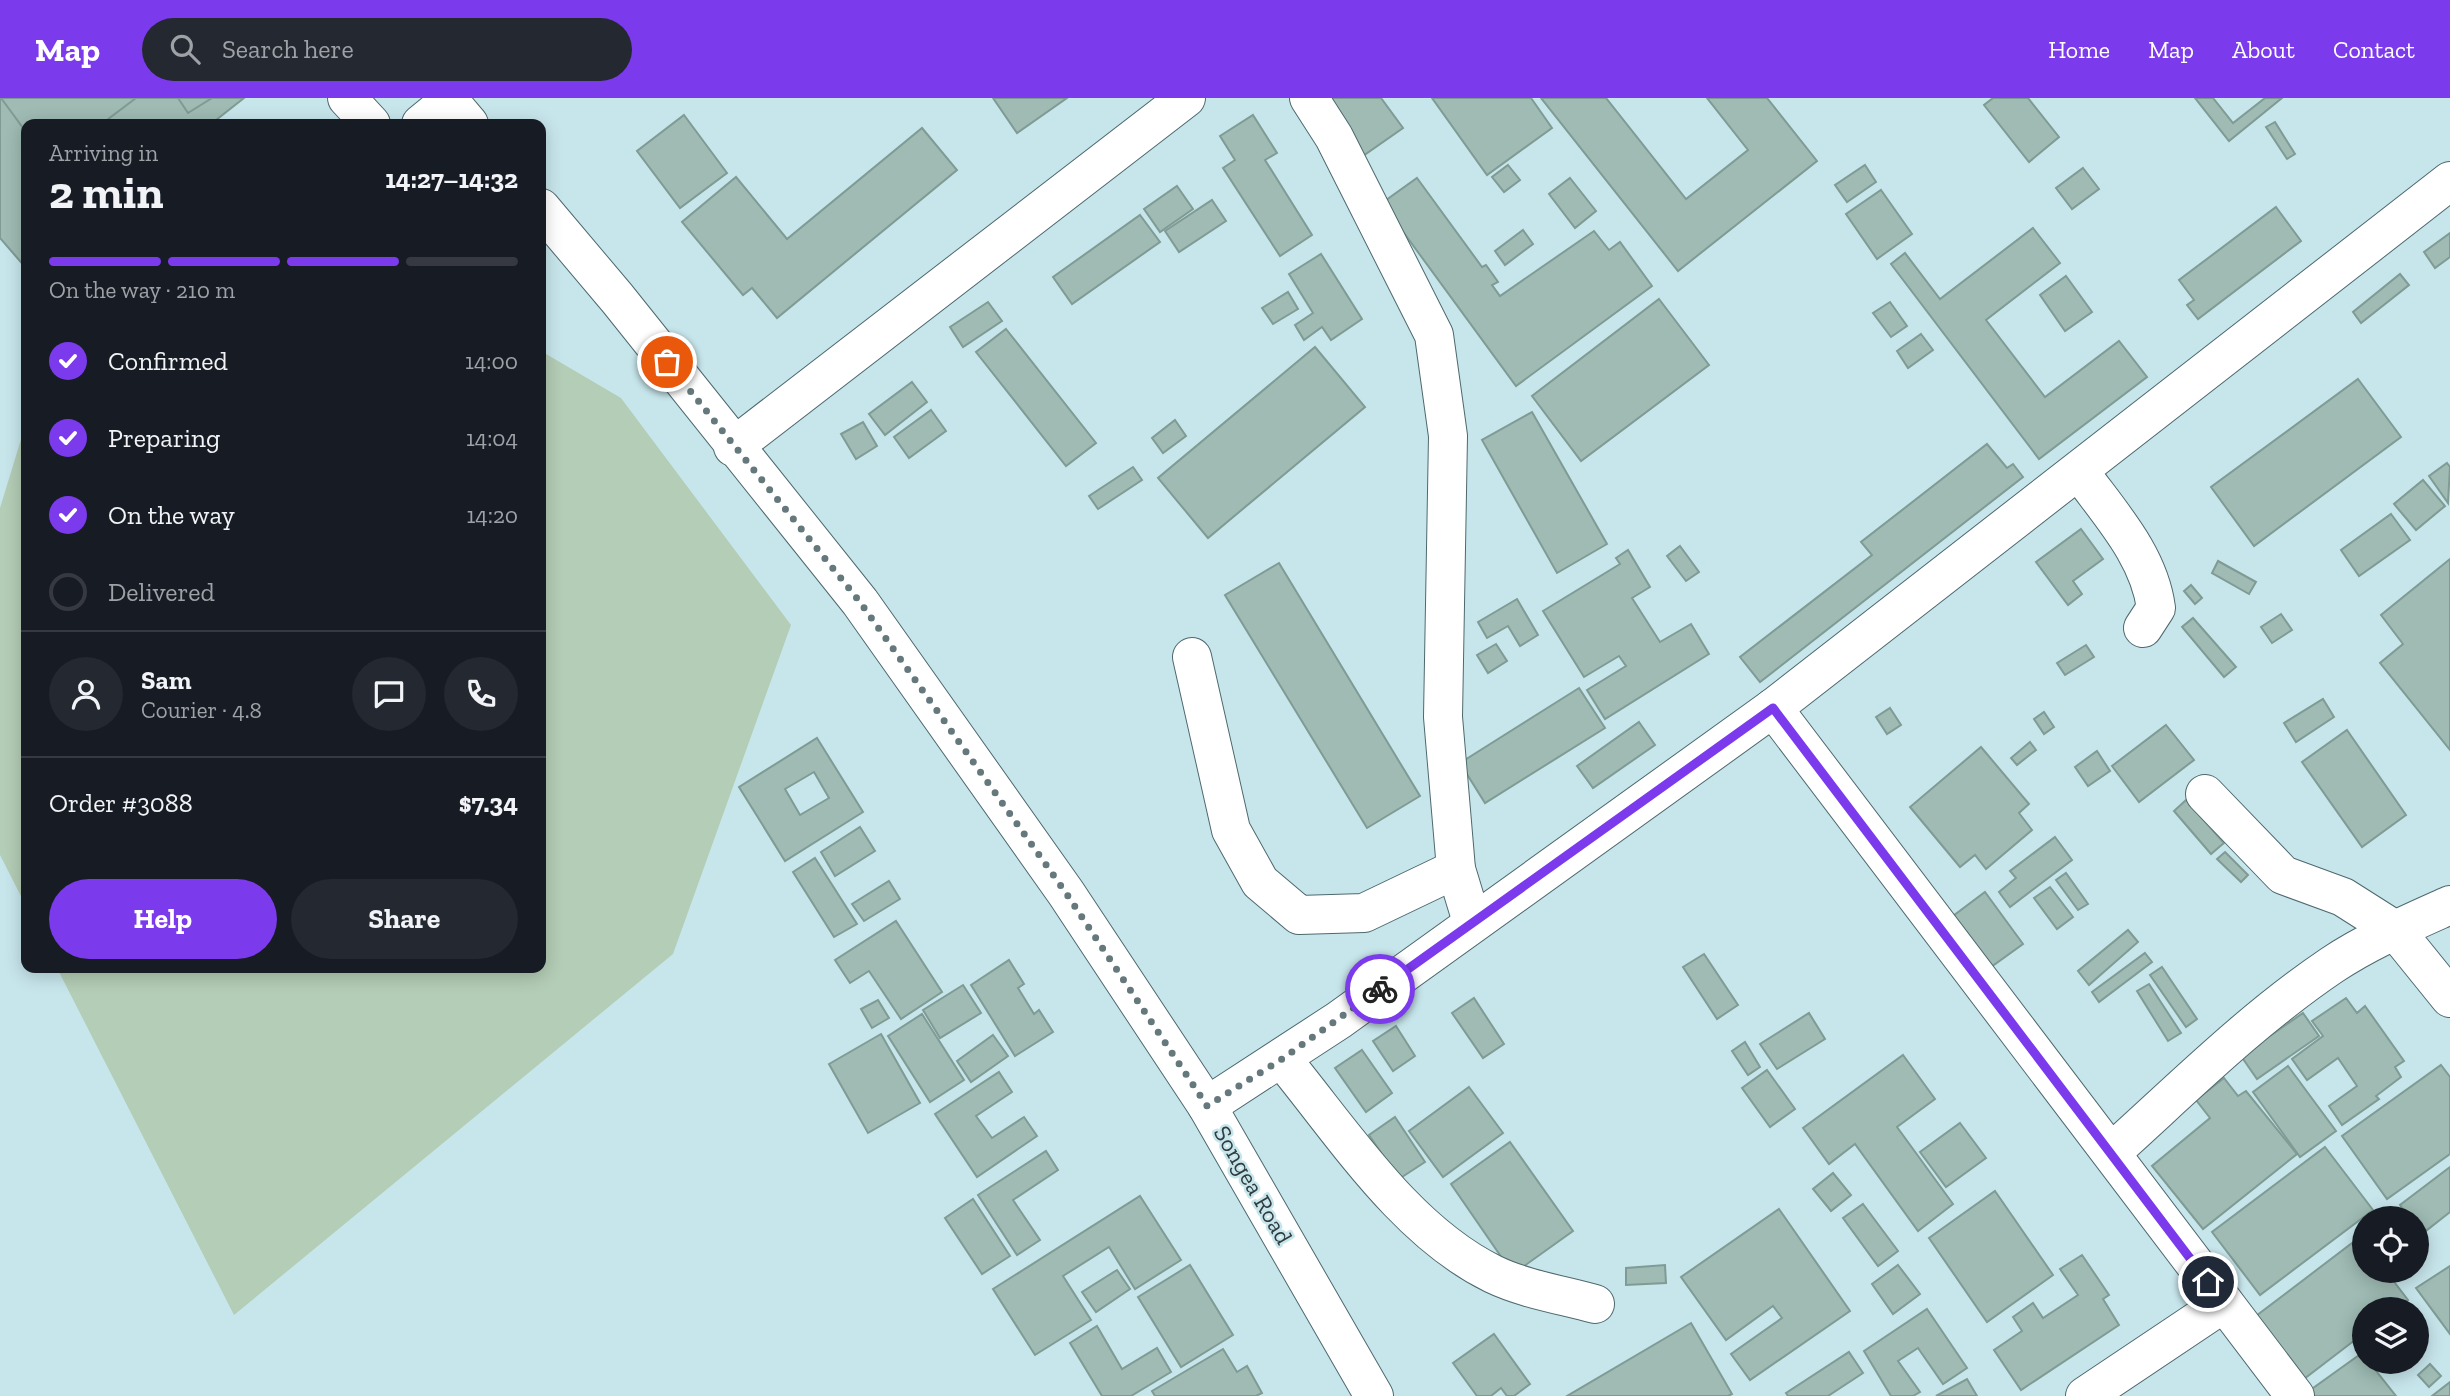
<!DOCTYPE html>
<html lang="en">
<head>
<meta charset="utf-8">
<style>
  :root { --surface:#171b24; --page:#242831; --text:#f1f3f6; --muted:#9ea1a6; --line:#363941; --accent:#7c3aed }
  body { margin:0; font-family:"Zilla Slab",serif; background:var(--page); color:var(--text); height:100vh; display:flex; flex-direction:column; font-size:26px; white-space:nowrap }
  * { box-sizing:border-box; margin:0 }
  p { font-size:23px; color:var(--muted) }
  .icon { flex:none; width:38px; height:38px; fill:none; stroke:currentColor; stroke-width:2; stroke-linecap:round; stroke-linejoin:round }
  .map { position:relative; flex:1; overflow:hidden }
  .panel { position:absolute; left:21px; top:21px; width:525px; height:854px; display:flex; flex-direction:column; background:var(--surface); border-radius:14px; box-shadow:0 4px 18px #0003 }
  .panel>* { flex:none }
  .buttons { position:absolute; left:2352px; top:1108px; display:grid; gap:14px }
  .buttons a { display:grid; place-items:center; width:77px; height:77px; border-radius:50%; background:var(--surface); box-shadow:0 4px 18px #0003; font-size:35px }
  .pin { position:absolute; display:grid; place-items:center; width:60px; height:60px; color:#fff; margin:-30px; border:4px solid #fff; border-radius:50%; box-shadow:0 2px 7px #0007 }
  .courier { position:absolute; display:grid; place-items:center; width:70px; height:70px; margin:-35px; border:5px solid #7c3aed; border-radius:50%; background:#fff; color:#222; box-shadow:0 2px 9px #0007 }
  .head em { font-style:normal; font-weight:800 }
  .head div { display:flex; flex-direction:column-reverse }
  .head { display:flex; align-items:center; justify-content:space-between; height:119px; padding:0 28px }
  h1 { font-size:46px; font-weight:800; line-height:52px }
  .bar { display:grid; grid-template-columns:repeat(4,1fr); gap:10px 7px; align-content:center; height:84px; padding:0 28px }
  .bar i { height:9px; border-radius:5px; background:var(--line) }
  .bar .active { background:var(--accent) }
  .bar p { grid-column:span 4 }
  .line { display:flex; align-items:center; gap:18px; padding:0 28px; border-top:2px solid var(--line) }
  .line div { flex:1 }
  .round { display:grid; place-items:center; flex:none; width:74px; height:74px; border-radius:37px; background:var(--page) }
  ol { padding:0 28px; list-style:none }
  li { display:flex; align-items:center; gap:21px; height:77px }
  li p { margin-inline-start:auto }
  li .icon { padding:7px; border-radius:50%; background:var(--accent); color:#fff; stroke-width:4 }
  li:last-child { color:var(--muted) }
  li i { width:38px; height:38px; border:4px solid var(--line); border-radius:50% }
  .action { display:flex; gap:14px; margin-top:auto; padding:14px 28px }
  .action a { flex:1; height:80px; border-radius:42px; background:var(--accent); color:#fff; font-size:28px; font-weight:800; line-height:80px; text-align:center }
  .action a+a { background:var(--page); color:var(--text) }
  header { display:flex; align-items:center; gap:42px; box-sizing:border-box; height:98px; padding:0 35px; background:var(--accent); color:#fff }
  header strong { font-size:33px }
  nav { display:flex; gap:38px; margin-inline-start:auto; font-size:24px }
  .search { width:490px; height:63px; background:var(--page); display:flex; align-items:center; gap:18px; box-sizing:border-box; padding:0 24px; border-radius:38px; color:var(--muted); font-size:26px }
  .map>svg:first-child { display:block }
</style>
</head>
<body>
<header>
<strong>Map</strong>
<div class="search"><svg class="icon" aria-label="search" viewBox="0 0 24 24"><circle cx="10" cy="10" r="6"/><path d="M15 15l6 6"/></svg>Search here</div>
<nav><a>Home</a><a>Map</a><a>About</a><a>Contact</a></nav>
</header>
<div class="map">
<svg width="2450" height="1298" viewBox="0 0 2450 1298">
  <rect width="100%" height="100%" fill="#c7e6ec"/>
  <g fill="#b4cdb6">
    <path d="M541,253L621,300L791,527L673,856L234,1217L57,870H541Z"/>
    <path d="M26,325V808L0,757V410Z"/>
  </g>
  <g fill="#9fbbb4" stroke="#7f9b94" stroke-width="2" fill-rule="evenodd">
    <path d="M0,0H244L211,26H26V170L0,140Z"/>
    <path d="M1,0H136L107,22L110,26H26V34Z"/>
    <path d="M178,0H212L188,15Z"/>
    <path d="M993,0H1067L1017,35Z"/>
    <path d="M1317,0H1381L1403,30L1360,60Z"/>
    <path d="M1432,0H1531L1552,30L1487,77Z"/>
    <path d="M1541,0H1606L1686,101L1748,52L1707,0H1767L1817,63L1678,173Z"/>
    <path d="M1993,0H2028L2059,39L2029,64L1984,7Z"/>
    <path d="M2195,0H2213L2233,25L2265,0H2282L2229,43Z"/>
    <path d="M684,17L727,75L680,110L637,53Z"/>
    <path d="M1253,17L1277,55L1265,62L1312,137L1280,158L1223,70L1235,62L1220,38Z"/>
    <path d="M2275,24L2295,56L2287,61L2266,29Z"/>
    <path d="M922,30L957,72L777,220L752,190L743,197L682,124L736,79L787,141Z"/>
    <path d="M1508,67L1520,82L1504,94L1492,79Z"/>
    <path d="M1865,67L1876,84L1847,104L1835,87Z"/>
    <path d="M2083,70L2099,91L2072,111L2056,90Z"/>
    <path d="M1417,80L1482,169L1486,167L1498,184L1492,187L1500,198L1594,133L1609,152L1620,144L1652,188L1516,288L1382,105Z"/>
    <path d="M1570,80L1596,113L1575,130L1549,96Z"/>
    <path d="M1177,88L1193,111L1160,134L1144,111Z"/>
    <path d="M1881,92L1912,136L1877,161L1846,116Z"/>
    <path d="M1212,102L1226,123L1179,154L1165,133Z"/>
    <path d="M2276,109L2301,143L2198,221L2187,207L2194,202L2179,182Z"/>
    <path d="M1140,117L1160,144L1072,206L1053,179Z"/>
    <path d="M2033,130L2060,165L1986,222L2045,299L2119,243L2147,279L2039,361L1891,166L1905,155L1940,201Z"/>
    <path d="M1523,132L1533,146L1505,167L1495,153Z"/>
    <path d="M2450,135V159L2435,170L2424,154Z"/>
    <path d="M1321,156L1362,221L1331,242L1322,229L1304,242L1295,227L1313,215L1289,176Z"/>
    <path d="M2400,176L2409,187L2361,225L2353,214Z"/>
    <path d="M2066,178L2092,214L2065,233L2040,197Z"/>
    <path d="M1288,194L1298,211L1273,226L1262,210Z"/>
    <path d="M1659,201L1709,267L1581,363L1532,298Z"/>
    <path d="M988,204L1002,223L963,249L950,229Z"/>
    <path d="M1890,204L1907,228L1891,239L1873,215Z"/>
    <path d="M1006,231L1096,345L1066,368L976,254Z"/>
    <path d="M1921,236L1933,252L1908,270L1897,253Z"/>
    <path d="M1315,249L1365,309L1208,440L1158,380Z"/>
    <path d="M2358,281L2401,339L2254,448L2211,389Z"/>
    <path d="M912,284L927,304L885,337L869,316Z"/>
    <path d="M931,312L946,333L909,360L894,339Z"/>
    <path d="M1532,314L1607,446L1557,475L1482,342Z"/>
    <path d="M1175,322L1186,338L1163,355L1152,340Z"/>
    <path d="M863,324L877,348L856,361L841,336Z"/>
    <path d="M1987,346L2007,370L2013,366L2023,379L1760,584L1740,559L1872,457L1861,444Z"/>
    <path d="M2447,365L2450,369L2448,405L2429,378Z"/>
    <path d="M1133,369L1142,382L1098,411L1089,398Z"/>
    <path d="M2423,382L2445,408L2416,432L2394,406Z"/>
    <path d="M2391,416L2410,442L2359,478L2341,452Z"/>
    <path d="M2081,431L2103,461L2073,483L2082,496L2068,507L2036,464Z"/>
    <path d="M1680,448L1699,474L1686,483L1667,458Z"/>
    <path d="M1628,452L1650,489L1632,500L1660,544L1691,526L1709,556L1605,621L1587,592L1626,568L1619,558L1584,579L1543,513L1620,466L1616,460Z"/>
    <path d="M2450,461V652L2380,565L2403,546L2381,517Z"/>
    <path d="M2218,463L2256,484L2249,496L2212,475Z"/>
    <path d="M1279,465L1420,698L1367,730L1225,497Z"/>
    <path d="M2191,487L2202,500L2195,506L2184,493Z"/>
    <path d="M1517,501L1538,537L1520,548L1508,528L1487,540L1478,524Z"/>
    <path d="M2281,516L2292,532L2272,545L2261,529Z"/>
    <path d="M2193,520L2236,569L2224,579L2182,529Z"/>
    <path d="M1496,546L1507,563L1488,575L1477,557Z"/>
    <path d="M2086,547L2094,559L2065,577L2057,565Z"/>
    <path d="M1579,590L1605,630L1485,705L1460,665Z"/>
    <path d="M2323,601L2334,619L2296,644L2284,625Z"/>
    <path d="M1890,610L1901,627L1887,636L1876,619Z"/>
    <path d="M2044,614L2054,629L2044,636L2034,621Z"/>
    <path d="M1639,624L1655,647L1593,690L1577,668Z"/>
    <path d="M2166,627L2194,662L2139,704L2112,668Z"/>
    <path d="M2347,632L2406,717L2362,749L2302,664Z"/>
    <path d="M817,640L863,714L785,763L739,689ZM814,674L829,700L800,717L785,691Z"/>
    <path d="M2030,644L2036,652L2017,667L2011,660Z"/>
    <path d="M1981,649L2029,706L2019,715L2032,732L1986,771L1975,757L1960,769L1910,709Z"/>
    <path d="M2097,653L2110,673L2088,688L2075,669Z"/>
    <path d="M2186,702L2224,745L2211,756L2174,713Z"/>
    <path d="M860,729L875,753L835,778L821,754Z"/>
    <path d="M2055,739L2072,762L2010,809L1999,794L2016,780L2010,773Z"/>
    <path d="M2225,754L2248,777L2241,784L2217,761Z"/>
    <path d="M815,760L857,826L834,839L793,774Z"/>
    <path d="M2066,775L2088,806L2078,812L2056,782Z"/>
    <path d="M889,783L900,801L864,823L852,806Z"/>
    <path d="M2050,789L2073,819L2057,831L2034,800Z"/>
    <path d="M1985,794L2023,846L1991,869L1953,818Z"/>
    <path d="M896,823L942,894L901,921L869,873L850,885L835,862Z"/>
    <path d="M2128,832L2138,844L2089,887L2078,873Z"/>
    <path d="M2145,855L2152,864L2099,904L2092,894Z"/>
    <path d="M1704,856L1738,907L1717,921L1683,869Z"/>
    <path d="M1009,862L1024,886L1018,890L1034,916L1039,912L1053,934L1015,958L971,887Z"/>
    <path d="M2162,869L2197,921L2186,929L2150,877Z"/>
    <path d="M2149,886L2181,935L2168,943L2137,893Z"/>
    <path d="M963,887L981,915L940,940L923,912Z"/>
    <path d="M1474,900L1504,946L1483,960L1452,915Z"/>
    <path d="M2346,900L2357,915L2365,908L2404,963L2395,969L2401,979L2376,998L2379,1001L2342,1027L2329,1008L2357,988L2338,960L2307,982L2292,961L2323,938L2312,923Z"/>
    <path d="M878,902L889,920L872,930L861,911Z"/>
    <path d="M1809,915L1825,941L1777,971L1760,946Z"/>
    <path d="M2303,915L2319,938L2257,981L2241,958Z"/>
    <path d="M922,916L964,982L930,1004L888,938Z"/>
    <path d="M1396,928L1415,958L1393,973L1373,943Z"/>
    <path d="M881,936L920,1005L868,1035L829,966Z"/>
    <path d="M993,937L1008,958L971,984L957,963Z"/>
    <path d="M1745,944L1760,969L1748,977L1732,953Z"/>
    <path d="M1362,952L1392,995L1366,1014L1335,970Z"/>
    <path d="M1903,957L1935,1001L1897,1029L1953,1106L1918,1133L1855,1046L1829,1066L1803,1030Z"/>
    <path d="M2441,967L2450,979V1056L2387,1101L2342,1038Z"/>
    <path d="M2288,968L2336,1033L2300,1059L2253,994Z"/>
    <path d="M1767,972L1795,1011L1770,1029L1742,990Z"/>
    <path d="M999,974L1012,994L976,1018L992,1040L1024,1019L1037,1038L977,1079L935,1016Z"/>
    <path d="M2224,980L2238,998L2246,993L2297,1056L2203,1131L2152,1068L2210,1020L2196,1002Z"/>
    <path d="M1469,989L1503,1035L1443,1079L1409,1033Z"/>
    <path d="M1395,1019L1425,1064L1399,1081L1369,1037Z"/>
    <path d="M1960,1025L1986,1060L1946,1089L1920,1054Z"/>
    <path d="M1510,1044L1573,1133L1513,1176L1451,1086Z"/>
    <path d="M2325,1049L2373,1112L2260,1197L2212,1134Z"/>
    <path d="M1046,1053L1058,1072L1013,1102L1040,1142L1017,1157L978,1097Z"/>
    <path d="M2450,1069V1114L2422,1136L2417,1130V1120H2409L2400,1107Z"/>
    <path d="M1833,1075L1851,1097L1831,1113L1813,1091Z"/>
    <path d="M1995,1093L2053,1177L1987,1224L1929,1140Z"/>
    <path d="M1140,1098L1181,1162L1135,1191L1109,1149L1063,1178L1091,1222L1035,1257L993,1191Z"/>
    <path d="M973,1101L1010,1158L982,1176L945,1120Z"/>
    <path d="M1863,1106L1898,1153L1878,1168L1843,1120Z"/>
    <path d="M1779,1111L1850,1213L1750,1282L1731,1256L1782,1220L1773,1208L1726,1242L1681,1179Z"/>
    <path d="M2360,1139L2364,1145V1172H2385L2408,1202L2396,1211H2364V1235L2300,1284L2252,1221Z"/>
    <path d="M2082,1157L2109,1197L2103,1201L2119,1227L2021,1292L1994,1252L2022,1233L2013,1219L2033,1205L2043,1220L2078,1197L2060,1171Z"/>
    <path d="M1190,1167L1233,1237L1181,1269L1138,1199Z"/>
    <path d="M1665,1167L1666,1185L1626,1187V1170Z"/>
    <path d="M1898,1167L1920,1196L1893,1216L1872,1186Z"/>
    <path d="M2450,1168V1236L2416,1190Z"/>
    <path d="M1117,1172L1130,1191L1096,1214L1082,1194Z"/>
    <path d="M1927,1211L1967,1270L1943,1286L1918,1250L1898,1263L1920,1294L1913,1298H1891L1864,1253Z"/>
    <path d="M1691,1225L1732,1296L1728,1298H1567Z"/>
    <path d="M1097,1228L1122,1271L1157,1250L1171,1274L1131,1298H1102L1070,1245Z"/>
    <path d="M1494,1236L1530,1286L1514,1298H1507L1501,1290L1491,1298H1477L1453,1265Z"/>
    <path d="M1223,1251L1237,1274L1247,1268L1262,1295L1256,1298H1155L1152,1293Z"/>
    <path d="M1849,1254L1863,1275L1828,1298H1788L1786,1295Z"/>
    <path d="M2362,1255L2364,1264H2369L2396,1298H2313L2309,1293Z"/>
    <path d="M2430,1266L2441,1278L2429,1289L2418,1277Z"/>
    <path d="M1967,1281L1977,1298H1936Z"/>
    <path d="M2450,1284V1298H2432Z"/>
  </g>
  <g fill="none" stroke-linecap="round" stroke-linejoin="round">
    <defs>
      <g id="minor">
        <path d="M347,0L371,26"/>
        <path d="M1309,0L1334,39L1434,237L1448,338L1443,619L1456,771L1472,824"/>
        <path d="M421,26L449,3"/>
        <path d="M733,349L1186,0"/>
        <path d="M2079,373C2110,416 2149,457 2156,510L2143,530"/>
        <path d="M1192,559L1231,732L1260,784L1299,817L1364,815L1456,771"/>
        <path d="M1773,610L2295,1298"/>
        <path d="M2205,696L2283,777L2343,799L2395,832L2450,900"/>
        <path d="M1282,961C1343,1035 1405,1133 1493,1176C1524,1191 1562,1197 1595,1206"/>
        <path d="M1207,1008L1339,922L1773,610L2450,83"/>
        <path d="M2112,1054C2183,990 2252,921 2332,867C2368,843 2410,825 2450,807"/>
        <path d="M2085,1298L2224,1205"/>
      </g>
      <g id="highway">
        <path d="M447,0L469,26"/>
        <path d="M541,110L617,200L860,504L1066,795L1207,1008L1374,1298"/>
      </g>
    </defs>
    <use href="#minor" stroke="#4e696e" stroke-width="40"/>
    <use href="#highway" stroke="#4e696e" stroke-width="40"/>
    <use href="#minor" stroke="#fff" stroke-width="38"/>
    <use href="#highway" stroke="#fff" stroke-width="38"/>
  </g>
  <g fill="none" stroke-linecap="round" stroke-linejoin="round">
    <path stroke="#65787b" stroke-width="7" stroke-dasharray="0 12.6" d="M667,264L860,504L1066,795L1207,1008L1282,961L1380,891"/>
    <path stroke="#7c3aed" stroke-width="9" d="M1380,891L1773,610L2208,1184"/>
  </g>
  <g text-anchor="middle" stroke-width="5" stroke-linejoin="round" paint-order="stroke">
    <g font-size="24" fill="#303c3e" stroke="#c7e6ec">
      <text transform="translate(1253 1087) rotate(60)" y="8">Songea Road</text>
    </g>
  </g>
</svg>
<div class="buttons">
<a><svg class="icon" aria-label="locate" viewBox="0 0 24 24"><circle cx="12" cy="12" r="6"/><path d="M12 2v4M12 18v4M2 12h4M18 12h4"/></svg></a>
<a><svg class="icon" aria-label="layers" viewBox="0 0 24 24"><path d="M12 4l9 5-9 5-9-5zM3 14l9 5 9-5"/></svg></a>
</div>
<div class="pin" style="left:667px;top:264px;background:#ea580c"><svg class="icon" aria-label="bag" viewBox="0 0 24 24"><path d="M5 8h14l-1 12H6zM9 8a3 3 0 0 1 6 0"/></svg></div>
<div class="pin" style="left:2208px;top:1184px;background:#1f2937"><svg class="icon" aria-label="home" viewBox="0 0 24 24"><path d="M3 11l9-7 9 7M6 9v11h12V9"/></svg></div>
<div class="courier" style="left:1380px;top:891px"><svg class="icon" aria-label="bike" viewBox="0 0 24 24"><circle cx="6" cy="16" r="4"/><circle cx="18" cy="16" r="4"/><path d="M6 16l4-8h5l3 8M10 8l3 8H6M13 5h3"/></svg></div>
<section class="panel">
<div class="head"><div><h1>2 min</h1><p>Arriving in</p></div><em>14:27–14:32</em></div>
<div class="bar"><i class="active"></i><i class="active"></i><i class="active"></i><i></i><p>On the way · 210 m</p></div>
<ol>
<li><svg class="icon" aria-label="check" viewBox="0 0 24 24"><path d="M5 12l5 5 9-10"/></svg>Confirmed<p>14:00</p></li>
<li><svg class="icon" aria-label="check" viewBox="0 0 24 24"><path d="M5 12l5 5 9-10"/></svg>Preparing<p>14:04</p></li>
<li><svg class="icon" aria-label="check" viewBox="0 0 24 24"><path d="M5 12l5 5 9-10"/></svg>On the way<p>14:20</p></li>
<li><i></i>Delivered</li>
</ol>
<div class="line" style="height:126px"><a class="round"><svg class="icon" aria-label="person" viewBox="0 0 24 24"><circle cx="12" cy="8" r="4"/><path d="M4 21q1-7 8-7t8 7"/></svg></a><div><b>Sam</b><p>Courier · 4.8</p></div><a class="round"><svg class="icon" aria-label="chat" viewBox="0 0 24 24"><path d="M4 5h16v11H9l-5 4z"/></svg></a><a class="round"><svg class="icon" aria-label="phone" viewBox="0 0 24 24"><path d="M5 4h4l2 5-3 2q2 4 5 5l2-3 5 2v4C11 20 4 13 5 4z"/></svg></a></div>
<div class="line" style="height:91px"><div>Order #3088</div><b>$7.34</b></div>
<div class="action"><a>Help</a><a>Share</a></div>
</section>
</div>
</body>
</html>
